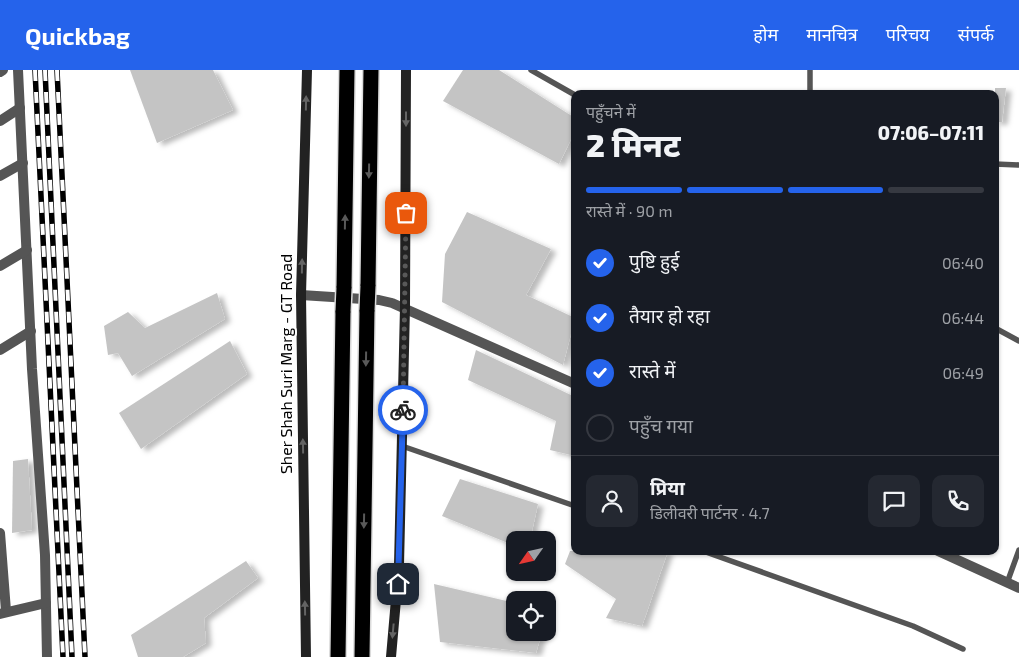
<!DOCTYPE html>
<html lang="hi">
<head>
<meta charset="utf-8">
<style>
  :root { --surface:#171b24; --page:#242831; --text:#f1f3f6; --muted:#9ea1a6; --line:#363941; --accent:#2563eb }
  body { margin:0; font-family:"Exo 2","Noto Sans Devanagari",sans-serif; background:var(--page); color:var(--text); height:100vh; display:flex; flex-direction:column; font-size:19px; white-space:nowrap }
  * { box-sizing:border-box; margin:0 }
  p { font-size:16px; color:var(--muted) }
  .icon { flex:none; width:28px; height:28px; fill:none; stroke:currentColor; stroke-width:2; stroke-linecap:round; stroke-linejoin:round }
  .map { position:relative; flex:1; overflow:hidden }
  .sheet { position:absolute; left:571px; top:20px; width:428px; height:465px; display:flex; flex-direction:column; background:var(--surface); border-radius:10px; box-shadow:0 1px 4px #0004 }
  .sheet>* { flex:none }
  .needle { width:32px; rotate:236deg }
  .fabs { position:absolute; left:506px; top:461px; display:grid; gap:10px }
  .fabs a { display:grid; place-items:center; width:50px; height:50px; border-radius:10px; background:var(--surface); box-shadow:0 1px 4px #0004; font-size:25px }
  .pin { position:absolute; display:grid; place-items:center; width:42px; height:42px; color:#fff; margin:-21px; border-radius:10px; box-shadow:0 2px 8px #0006 }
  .courier { position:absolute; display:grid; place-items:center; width:50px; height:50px; margin:-25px; border:4px solid #2563eb; border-radius:50%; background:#fff; color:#222; box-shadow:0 1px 6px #0007 }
  .headline em { font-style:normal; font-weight:800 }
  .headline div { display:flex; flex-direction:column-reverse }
  .headline { display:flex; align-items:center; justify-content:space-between; height:85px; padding:0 15px }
  h1 { font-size:32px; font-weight:800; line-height:38px }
  .bar { display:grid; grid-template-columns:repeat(4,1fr); gap:8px 5px; align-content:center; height:60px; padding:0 15px }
  .bar i { height:6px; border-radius:4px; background:var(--line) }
  .bar .on { background:var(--accent) }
  .bar p { grid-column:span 4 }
  .line { display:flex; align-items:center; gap:12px; padding:0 15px; border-top:1px solid var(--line) }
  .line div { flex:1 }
  .round { display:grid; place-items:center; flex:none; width:52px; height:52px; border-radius:10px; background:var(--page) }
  ol { padding:0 15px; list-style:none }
  li { display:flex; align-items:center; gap:15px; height:55px }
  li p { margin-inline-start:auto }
  li .icon { padding:5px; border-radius:50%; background:var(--accent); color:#fff; stroke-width:4 }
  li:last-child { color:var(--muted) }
  li i { width:28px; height:28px; border:2px solid var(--line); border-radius:50% }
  header { display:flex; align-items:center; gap:30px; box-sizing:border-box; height:70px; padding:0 25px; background:var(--accent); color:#fff }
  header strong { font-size:24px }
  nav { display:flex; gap:28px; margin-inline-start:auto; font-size:18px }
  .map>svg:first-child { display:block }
</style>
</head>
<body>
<header>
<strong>Quickbag</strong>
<nav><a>होम</a><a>मानचित्र</a><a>परिचय</a><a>संपर्क</a></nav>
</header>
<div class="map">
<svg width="1019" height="587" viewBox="0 0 1019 587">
  <defs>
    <filter id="shadow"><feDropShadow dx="5.5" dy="3" stdDeviation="2.5" flood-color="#0004"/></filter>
  </defs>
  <rect width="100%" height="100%" fill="#fff"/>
  <g fill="#c4c4c4" filter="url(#shadow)">
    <path d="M130,0H213L233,40L157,73Z"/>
    <path d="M463,0H499L575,48V61L559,94L443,31Z"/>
    <path d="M995,18H1006L1002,52H995Z"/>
    <path d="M467,142L551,179L526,225L575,248L563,295L442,232L445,184Z"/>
    <path d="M217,223L225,249L132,306L118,283L108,285L104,256L128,242L145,258Z"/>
    <path d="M230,271L247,304L141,379L119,343Z"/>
    <path d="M476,280L575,327V386L550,380L556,351L468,310Z"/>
    <path d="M28,389L32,460L12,463L13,391Z"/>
    <path d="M460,409L538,434L530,470H515V476L442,446Z"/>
    <path d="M570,481H668L642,556L606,548L616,529L565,494Z"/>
    <path d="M246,491L258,508L204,548L206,573L183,587H138L131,565Z"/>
    <path d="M434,514L515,533V562H542L536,583L440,572Z"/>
  </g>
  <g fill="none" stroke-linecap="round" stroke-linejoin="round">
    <defs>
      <g id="highway">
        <path d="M368,216L371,0"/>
        <path d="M344,218L347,0"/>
        <path d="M338,587L343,241"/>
        <path d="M362,587L367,240"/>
      </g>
    </defs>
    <use href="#highway" stroke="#dbdbdb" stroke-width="18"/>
    <g stroke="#555" stroke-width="5.5">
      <path d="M531,0L575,25"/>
      <path d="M810,0V24"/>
      <path d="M995,94L1019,95"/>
      <path d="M995,258L1019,271"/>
      <path d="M402,376L575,436"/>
      <path d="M703,481L913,556L963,579"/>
      <path d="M1007,513L1019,480"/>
    </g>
    <g stroke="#555" stroke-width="10">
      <path d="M18,0L32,299L45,485L47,587"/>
      <path d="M0,2L3,0"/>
      <path d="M0,51L20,38"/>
      <path d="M0,106L23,93"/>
      <path d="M0,196L27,180"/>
      <path d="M301,225L379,230L392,233L575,314"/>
      <path d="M0,280L31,261"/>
      <path d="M0,463L6,541"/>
      <path d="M938,481L1019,518"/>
      <path d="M0,544L46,533"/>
    </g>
    <g stroke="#222" stroke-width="10">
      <path d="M306,587L301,225L307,0"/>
      <path d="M391,587L399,495L405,237L406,0"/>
    </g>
    <use href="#highway" stroke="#000" stroke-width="15"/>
    <defs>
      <g id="rail">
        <path d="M35,0L63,587"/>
        <path d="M45,0L72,587"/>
        <path d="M57,0L85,587"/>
      </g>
    </defs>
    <use href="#rail" stroke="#000" stroke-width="5.5"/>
    <use href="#rail" stroke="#fff" stroke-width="4" stroke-dasharray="11" stroke-linecap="butt"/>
    <defs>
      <g id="highway-bridge">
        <path d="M367,240L368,216"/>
        <path d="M343,241L344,218"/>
      </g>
    </defs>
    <use href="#highway-bridge" stroke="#dbdbdb" stroke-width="18" stroke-linecap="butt"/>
    <use href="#highway-bridge" stroke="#000" stroke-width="15"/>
  </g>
  <defs><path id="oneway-solid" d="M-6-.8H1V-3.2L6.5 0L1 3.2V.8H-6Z" transform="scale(1.25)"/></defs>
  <g fill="#646464">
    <use href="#oneway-solid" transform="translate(306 33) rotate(-89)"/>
    <use href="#oneway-solid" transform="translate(406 49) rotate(90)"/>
    <use href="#oneway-solid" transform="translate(302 196) rotate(-89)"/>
    <use href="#oneway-solid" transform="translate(303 376) rotate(-91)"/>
    <use href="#oneway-solid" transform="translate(305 538) rotate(-91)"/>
    <use href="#oneway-solid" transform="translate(393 561) rotate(95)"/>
  </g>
  <g fill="#595959">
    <use href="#oneway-solid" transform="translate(369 101) rotate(91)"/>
    <use href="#oneway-solid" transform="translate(345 152) rotate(-89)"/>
    <use href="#oneway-solid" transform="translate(366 289) rotate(91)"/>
    <use href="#oneway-solid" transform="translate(364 451) rotate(91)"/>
  </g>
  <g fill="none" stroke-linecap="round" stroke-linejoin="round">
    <path stroke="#595959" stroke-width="5" stroke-dasharray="0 9" d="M403,340L406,143"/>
    <path stroke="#2563eb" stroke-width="6" d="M398,514L403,340"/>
  </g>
  <g text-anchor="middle" stroke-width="4" stroke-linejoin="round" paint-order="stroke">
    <g font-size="16" fill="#000" stroke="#fff">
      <text transform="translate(286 294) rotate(-90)" y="6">Sher Shah Suri Marg - GT Road</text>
    </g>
  </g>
</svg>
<div class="fabs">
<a><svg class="needle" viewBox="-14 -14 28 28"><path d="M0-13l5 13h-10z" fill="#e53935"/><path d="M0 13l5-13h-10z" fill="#9ea1a6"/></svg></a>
<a><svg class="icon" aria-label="locate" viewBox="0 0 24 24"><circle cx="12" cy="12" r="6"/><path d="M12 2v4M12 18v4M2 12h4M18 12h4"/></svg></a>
</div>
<div class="pin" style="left:406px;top:143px;background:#ea580c"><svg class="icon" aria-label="bag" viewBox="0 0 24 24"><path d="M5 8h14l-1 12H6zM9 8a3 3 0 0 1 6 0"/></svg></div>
<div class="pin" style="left:398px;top:514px;background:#1f2937"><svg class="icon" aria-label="home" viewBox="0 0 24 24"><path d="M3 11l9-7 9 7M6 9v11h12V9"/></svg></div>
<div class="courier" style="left:403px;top:340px"><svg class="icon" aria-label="bike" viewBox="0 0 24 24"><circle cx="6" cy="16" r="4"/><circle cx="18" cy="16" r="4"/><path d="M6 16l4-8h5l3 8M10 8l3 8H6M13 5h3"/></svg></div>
<section class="sheet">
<div class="headline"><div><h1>2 मिनट</h1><p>पहुँचने में</p></div><em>07:06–07:11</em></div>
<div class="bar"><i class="on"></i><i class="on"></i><i class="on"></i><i></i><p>रास्ते में · 90 m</p></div>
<ol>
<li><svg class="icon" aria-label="check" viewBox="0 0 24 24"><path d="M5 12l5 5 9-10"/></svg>पुष्टि हुई<p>06:40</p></li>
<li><svg class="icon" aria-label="check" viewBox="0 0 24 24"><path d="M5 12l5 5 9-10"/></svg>तैयार हो रहा<p>06:44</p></li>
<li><svg class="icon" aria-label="check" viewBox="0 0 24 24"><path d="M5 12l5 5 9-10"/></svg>रास्ते में<p>06:49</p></li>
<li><i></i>पहुँच गया</li>
</ol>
<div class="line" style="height:90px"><a class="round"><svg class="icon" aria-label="person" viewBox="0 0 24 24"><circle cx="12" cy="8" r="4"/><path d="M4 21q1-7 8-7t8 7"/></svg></a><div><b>प्रिया</b><p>डिलीवरी पार्टनर · 4.7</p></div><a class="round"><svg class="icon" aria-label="chat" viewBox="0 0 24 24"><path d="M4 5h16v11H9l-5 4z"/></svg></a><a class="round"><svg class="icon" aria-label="phone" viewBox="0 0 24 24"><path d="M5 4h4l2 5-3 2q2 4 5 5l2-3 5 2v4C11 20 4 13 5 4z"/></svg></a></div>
</section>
</div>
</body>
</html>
